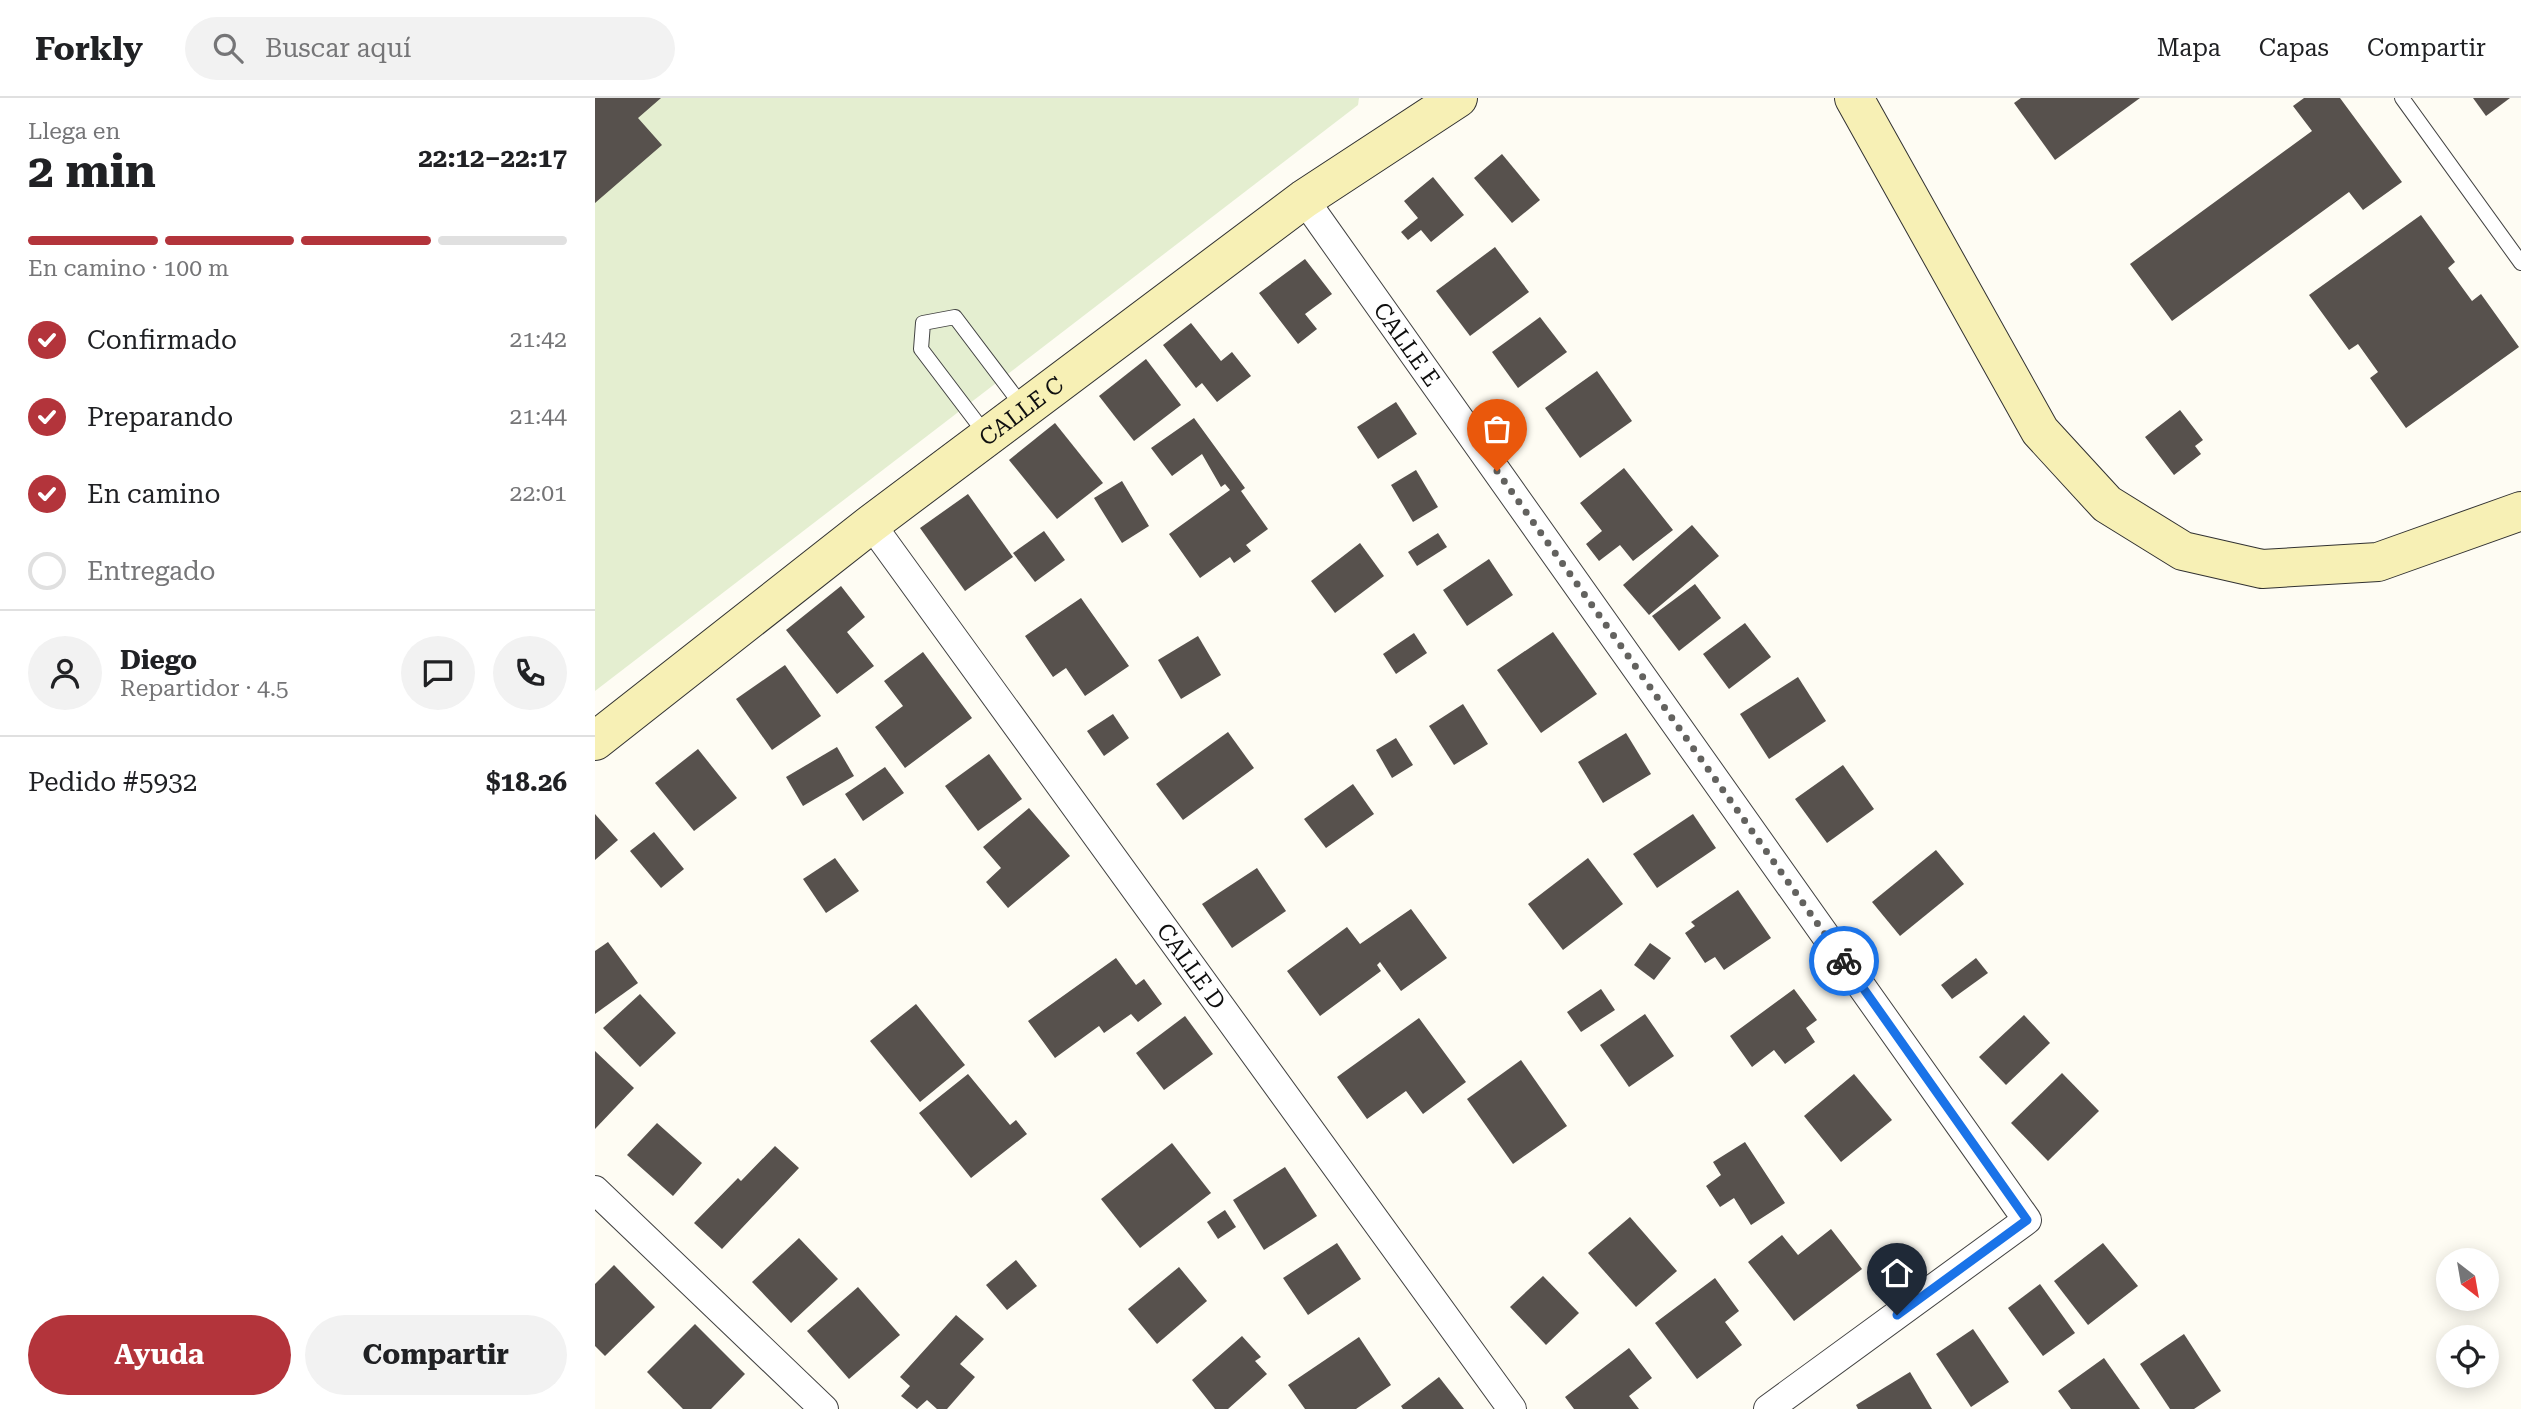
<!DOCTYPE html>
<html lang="es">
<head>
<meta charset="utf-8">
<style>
  :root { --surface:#fff; --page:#f2f2f2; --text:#202124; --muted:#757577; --line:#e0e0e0; --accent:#b3343b }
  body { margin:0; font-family:"Roboto Serif",serif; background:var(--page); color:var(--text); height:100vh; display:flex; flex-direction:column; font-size:26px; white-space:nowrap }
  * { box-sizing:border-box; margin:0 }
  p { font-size:23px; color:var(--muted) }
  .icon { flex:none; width:38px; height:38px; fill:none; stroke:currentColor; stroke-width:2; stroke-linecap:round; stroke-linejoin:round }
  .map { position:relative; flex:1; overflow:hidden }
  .sheet { display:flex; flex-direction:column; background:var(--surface); width:595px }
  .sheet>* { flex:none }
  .needle { width:46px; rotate:149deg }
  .controls { position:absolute; left:1841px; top:1150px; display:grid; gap:14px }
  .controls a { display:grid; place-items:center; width:63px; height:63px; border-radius:50%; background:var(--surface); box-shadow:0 4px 18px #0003; font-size:35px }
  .pin { position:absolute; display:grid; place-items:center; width:60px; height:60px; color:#fff; margin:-72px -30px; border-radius:50% 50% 50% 0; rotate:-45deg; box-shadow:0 0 7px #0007 }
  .pin .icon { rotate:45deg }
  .courier { position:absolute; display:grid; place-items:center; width:70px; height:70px; margin:-35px; border:5px solid #1a73e8; border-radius:50%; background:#fff; color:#222; box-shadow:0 2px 9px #0007 }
  .summary em { font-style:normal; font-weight:700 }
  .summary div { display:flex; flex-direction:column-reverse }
  .summary { display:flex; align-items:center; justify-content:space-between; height:119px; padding:0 28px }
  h1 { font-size:46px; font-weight:700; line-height:52px }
  .bar { display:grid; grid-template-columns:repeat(4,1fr); gap:10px 7px; align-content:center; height:84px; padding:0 28px }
  .bar i { height:9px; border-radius:5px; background:var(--line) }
  .bar .on { background:var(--accent) }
  .bar p { grid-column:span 4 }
  .line { display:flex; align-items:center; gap:18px; padding:0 28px; border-top:2px solid var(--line) }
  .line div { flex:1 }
  .round { display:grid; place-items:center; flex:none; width:74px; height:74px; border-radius:37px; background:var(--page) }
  ol { padding:0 28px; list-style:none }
  li { display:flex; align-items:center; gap:21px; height:77px }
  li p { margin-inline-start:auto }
  li .icon { padding:7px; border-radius:50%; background:var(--accent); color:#fff; stroke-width:4 }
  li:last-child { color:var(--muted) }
  li i { width:38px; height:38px; border:4px solid var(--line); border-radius:50% }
  .action { display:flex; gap:14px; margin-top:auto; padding:14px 28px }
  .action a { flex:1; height:80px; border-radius:42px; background:var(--accent); color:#fff; font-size:28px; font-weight:700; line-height:80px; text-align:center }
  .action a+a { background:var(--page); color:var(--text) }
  header { display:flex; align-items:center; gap:42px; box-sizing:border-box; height:98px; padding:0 35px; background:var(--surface); border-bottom:2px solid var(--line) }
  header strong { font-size:33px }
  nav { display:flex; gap:38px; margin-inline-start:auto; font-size:24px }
  .search { width:490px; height:63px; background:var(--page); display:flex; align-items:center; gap:18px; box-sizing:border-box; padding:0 24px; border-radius:38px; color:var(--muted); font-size:26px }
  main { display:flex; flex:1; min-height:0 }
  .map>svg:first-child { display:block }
</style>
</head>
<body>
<header>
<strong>Forkly</strong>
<div class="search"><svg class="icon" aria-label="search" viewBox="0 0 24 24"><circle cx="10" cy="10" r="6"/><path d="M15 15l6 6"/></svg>Buscar aquí</div>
<nav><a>Mapa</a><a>Capas</a><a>Compartir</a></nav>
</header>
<main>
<section class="sheet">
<div class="summary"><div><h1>2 min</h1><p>Llega en</p></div><em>22:12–22:17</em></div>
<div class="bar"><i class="on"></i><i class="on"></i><i class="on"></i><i></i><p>En camino · 100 m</p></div>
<ol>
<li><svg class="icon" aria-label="check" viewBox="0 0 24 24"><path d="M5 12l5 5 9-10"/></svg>Confirmado<p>21:42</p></li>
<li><svg class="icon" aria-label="check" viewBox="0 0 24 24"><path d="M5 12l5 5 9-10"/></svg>Preparando<p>21:44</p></li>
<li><svg class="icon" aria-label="check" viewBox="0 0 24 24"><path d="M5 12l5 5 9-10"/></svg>En camino<p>22:01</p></li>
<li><i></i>Entregado</li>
</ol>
<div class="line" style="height:126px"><a class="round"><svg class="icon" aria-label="person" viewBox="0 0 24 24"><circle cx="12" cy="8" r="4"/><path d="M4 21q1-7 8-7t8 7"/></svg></a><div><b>Diego</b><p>Repartidor · 4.5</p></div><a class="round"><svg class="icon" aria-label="chat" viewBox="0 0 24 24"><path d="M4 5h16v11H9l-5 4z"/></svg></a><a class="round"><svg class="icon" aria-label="phone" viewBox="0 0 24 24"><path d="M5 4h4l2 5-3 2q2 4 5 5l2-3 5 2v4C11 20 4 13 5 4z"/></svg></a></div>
<div class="line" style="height:91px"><div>Pedido #5932</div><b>$18.26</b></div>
<div class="action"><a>Ayuda</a><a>Compartir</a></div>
</section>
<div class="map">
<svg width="1926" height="1311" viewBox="0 0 1926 1311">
  <rect width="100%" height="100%" fill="#fefcf3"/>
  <path fill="#e4eed0" d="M0,0H764L763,7L0,593Z"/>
  <g fill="#57514d">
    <path d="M0,0H66L43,20L67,47L0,105Z"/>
    <path d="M1426,0H1545L1460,62L1419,5Z"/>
    <path d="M1709,0H1745L1807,84L1768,112L1754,94L1577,223L1535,166L1717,33L1698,8Z"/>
    <path d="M1878,0H1915L1891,18Z"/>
    <path d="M907,56L945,102L917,125L879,80Z"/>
    <path d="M838,79L869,117L836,144L826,132L813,142L806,134L823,120L809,103Z"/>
    <path d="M1826,117L1860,164L1853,170L1877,203L1886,196L1924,249L1811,330L1775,280L1783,274L1763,246L1754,252L1714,197Z"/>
    <path d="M900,149L934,194L875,238L841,193Z"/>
    <path d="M710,161L737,196L710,216L722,231L703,246L664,195Z"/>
    <path d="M945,219L972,254L923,290L897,254Z"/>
    <path d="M596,225L626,263L637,254L656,278L622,304L607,285L601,290L568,247Z"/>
    <path d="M551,261L586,307L539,343L504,298Z"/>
    <path d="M1002,273L1037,323L985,360L950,310Z"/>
    <path d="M801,304L822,336L783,361L762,329Z"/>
    <path d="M1585,312L1608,342L1600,348L1606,356L1579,377L1550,339Z"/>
    <path d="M599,320L650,390L646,393L673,431L651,447L656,453L639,465L635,459L605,480L574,436L635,392L630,386L626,389L607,356L577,378L556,350Z"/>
    <path d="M460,325L508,385L462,421L414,362Z"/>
    <path d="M1029,370L1078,432L1038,463L1025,447L1004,463L991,446L1007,433L985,405Z"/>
    <path d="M821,372L843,409L818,424L796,387Z"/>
    <path d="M527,383L554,428L527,445L499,400Z"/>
    <path d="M373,396L418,459L370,493L325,430Z"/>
    <path d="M1097,427L1124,458L1054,517L1028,487Z"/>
    <path d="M449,433L470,462L440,484L418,455Z"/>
    <path d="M843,435L852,449L822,468L813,454Z"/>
    <path d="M765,445L789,478L740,515L716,483Z"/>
    <path d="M894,461L918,497L872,528L848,492Z"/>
    <path d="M1100,486L1126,520L1084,553L1057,518Z"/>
    <path d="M246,488L270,519L252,534L279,568L242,596L191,532Z"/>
    <path d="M486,500L534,568L490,598L471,570L458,579L430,538Z"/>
    <path d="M1150,525L1176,559L1134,591L1108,556Z"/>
    <path d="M958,534L1002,596L946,635L902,572Z"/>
    <path d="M819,535L832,555L801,576L788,556Z"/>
    <path d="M603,538L626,577L586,601L563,562Z"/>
    <path d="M328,554L377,620L310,670L280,629L308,608L289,583Z"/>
    <path d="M190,567L226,618L177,652L141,601Z"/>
    <path d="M1203,579L1231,623L1174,661L1145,616Z"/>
    <path d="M868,606L893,646L859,667L834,628Z"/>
    <path d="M518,616L534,640L509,658L492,633Z"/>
    <path d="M633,634L659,670L588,722L561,686Z"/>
    <path d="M1031,635L1056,676L1008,705L983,664Z"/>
    <path d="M801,640L818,667L797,680L781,652Z"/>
    <path d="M242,649L259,678L208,708L191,679Z"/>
    <path d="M103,651L142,700L99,733L60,685Z"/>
    <path d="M394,656L427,701L383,733L350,688Z"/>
    <path d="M1248,667L1279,711L1232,745L1200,701Z"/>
    <path d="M290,669L309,695L268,723L250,696Z"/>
    <path d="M758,686L779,716L731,750L709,721Z"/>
    <path d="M434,710L475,758L413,810L391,784L406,770L388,749Z"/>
    <path d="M0,716L23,742L0,762Z"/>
    <path d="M1098,716L1121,750L1062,790L1038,756Z"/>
    <path d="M59,734L89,771L66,790L35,753Z"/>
    <path d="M1341,752L1369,786L1305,838L1277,804Z"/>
    <path d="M240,760L264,793L231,815L208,781Z"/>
    <path d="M993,760L1028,806L968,852L933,806Z"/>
    <path d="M662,770L691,813L637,850L607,806Z"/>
    <path d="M1143,792L1176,840L1129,872L1120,859L1110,865L1090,835L1100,828L1096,824Z"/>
    <path d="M816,811L852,860L806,893L785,864L782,867L786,873L725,918L692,873L752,829L765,846Z"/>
    <path d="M13,844L43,885L0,916V853Z"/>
    <path d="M1055,845L1076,860L1059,882L1039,867Z"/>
    <path d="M521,860L541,887L549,881L567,906L543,924L536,916L509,935L504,928L460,960L433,923Z"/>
    <path d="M1381,860L1393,875L1357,901L1346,887Z"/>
    <path d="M1006,891L1020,912L986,934L972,914Z"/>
    <path d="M1199,891L1222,922L1211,930L1220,944L1190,966L1179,952L1157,969L1135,938Z"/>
    <path d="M45,896L81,935L45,969L8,930Z"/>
    <path d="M321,906L370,967L325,1004L275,943Z"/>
    <path d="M1050,916L1079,958L1034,989L1005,947Z"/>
    <path d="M1429,917L1455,945L1411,987L1384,959Z"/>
    <path d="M590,918L618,956L569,992L541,955Z"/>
    <path d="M824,920L871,984L828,1016L811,993L772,1021L742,979Z"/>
    <path d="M0,953L39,990L0,1031Z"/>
    <path d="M926,962L972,1028L918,1066L872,1001Z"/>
    <path d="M1467,975L1504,1013L1453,1063L1416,1025Z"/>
    <path d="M373,976L415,1027L421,1022L432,1036L376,1080L324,1015Z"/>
    <path d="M1259,976L1297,1022L1246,1064L1209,1018Z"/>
    <path d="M62,1025L107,1065L78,1098L32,1057Z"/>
    <path d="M1150,1044L1190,1105L1156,1127L1139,1100L1125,1109L1111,1088L1126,1077L1118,1064Z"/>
    <path d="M577,1045L616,1095L545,1150L506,1101Z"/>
    <path d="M180,1048L204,1070L127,1151L99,1125L143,1080L146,1083Z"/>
    <path d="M690,1069L722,1118L669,1152L638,1102Z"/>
    <path d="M630,1112L641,1129L623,1141L612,1124Z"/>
    <path d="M1035,1119L1082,1173L1041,1209L993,1155Z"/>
    <path d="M1236,1131L1267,1171L1199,1223L1153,1164L1187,1137L1203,1157Z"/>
    <path d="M204,1140L243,1181L196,1225L157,1184Z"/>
    <path d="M742,1145L766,1181L713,1217L688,1180Z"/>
    <path d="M1508,1145L1543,1188L1493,1227L1459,1183Z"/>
    <path d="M421,1162L442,1188L412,1212L391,1187Z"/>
    <path d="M19,1167L60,1209L10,1258L0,1248V1186Z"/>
    <path d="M584,1169L612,1203L562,1246L533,1211Z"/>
    <path d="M948,1178L984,1215L951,1247L915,1209Z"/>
    <path d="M1120,1180L1144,1213L1130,1224L1147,1247L1102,1281L1060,1225Z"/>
    <path d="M1445,1186L1480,1235L1448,1258L1413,1210Z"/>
    <path d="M263,1189L305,1237L254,1281L212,1233Z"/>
    <path d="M361,1217L389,1241L365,1266L380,1279L352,1311H342L332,1302L322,1311L306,1298L315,1288L305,1279Z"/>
    <path d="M100,1226L150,1276L116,1311H88L52,1274Z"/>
    <path d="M1378,1231L1414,1284L1376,1309L1341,1256Z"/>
    <path d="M1589,1236L1626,1293L1599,1311H1575L1545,1266Z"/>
    <path d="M647,1238L666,1259L660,1263L672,1276L633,1311H620L597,1282Z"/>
    <path d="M764,1239L796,1287L761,1311H710L693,1287Z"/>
    <path d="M1034,1250L1057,1280L1034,1298L1044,1311H979L970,1299Z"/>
    <path d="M1509,1260L1545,1311H1476L1463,1293Z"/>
    <path d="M1315,1274L1337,1311H1263L1261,1307Z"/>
    <path d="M844,1279L869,1311H808L806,1308Z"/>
  </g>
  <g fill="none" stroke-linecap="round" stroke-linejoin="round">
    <defs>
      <g id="lane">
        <path d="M1807,0L1926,165"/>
        <path d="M392,338L326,251L328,225L360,219L428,309"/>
      </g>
      <g id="street">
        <path id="s1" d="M709,101L1432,1122L1173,1311"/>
        <path id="s2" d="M276,426L917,1311"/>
        <path d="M0,1092L229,1311"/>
      </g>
      <g id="secondary">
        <path d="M1259,0L1445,333L1512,406L1588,453L1667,471L1783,464L1926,413"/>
        <path id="s3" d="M0,643L276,426L709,101L863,0"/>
      </g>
    </defs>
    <use href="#lane" stroke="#424242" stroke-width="16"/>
    <use href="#street" stroke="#424242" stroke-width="30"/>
    <use href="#secondary" stroke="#313131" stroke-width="40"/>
    <use href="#lane" stroke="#fff" stroke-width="14"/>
    <use href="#street" stroke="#fff" stroke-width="28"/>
    <use href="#secondary" stroke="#f7f0b5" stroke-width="38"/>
  </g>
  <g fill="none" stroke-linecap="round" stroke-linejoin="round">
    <path stroke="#63625f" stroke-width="7" stroke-dasharray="0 12.6" d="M902,373L1249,863"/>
    <path stroke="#1a73e8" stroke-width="9" d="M1249,863L1432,1122L1302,1217"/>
  </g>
  <g text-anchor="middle" stroke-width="7" stroke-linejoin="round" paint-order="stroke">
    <g font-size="23" fill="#0f0f0f" stroke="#fff">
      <text dy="8" stroke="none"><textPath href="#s1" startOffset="178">CALLE E</textPath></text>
      <text dy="8" stroke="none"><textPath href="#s3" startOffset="539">CALLE C</textPath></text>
      <text dy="8" stroke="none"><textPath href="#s2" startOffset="546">CALLE D</textPath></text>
    </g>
  </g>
</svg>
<div class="controls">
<a><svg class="needle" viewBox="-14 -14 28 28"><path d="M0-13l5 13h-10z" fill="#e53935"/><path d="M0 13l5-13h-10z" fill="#757577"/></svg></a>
<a><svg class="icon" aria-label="locate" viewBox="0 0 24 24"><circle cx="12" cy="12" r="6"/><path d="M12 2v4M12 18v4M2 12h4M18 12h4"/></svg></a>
</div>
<div class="pin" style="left:902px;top:373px;background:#ea580c"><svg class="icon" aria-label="bag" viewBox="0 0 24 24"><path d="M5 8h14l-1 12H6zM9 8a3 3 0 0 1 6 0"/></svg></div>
<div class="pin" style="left:1302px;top:1217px;background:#1f2937"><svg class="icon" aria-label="home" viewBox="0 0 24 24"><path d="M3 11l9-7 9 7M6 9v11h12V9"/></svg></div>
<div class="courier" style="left:1249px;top:863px"><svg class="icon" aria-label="bike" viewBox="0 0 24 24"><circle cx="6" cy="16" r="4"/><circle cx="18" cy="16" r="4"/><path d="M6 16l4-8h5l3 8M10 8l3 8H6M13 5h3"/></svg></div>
</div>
</main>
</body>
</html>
